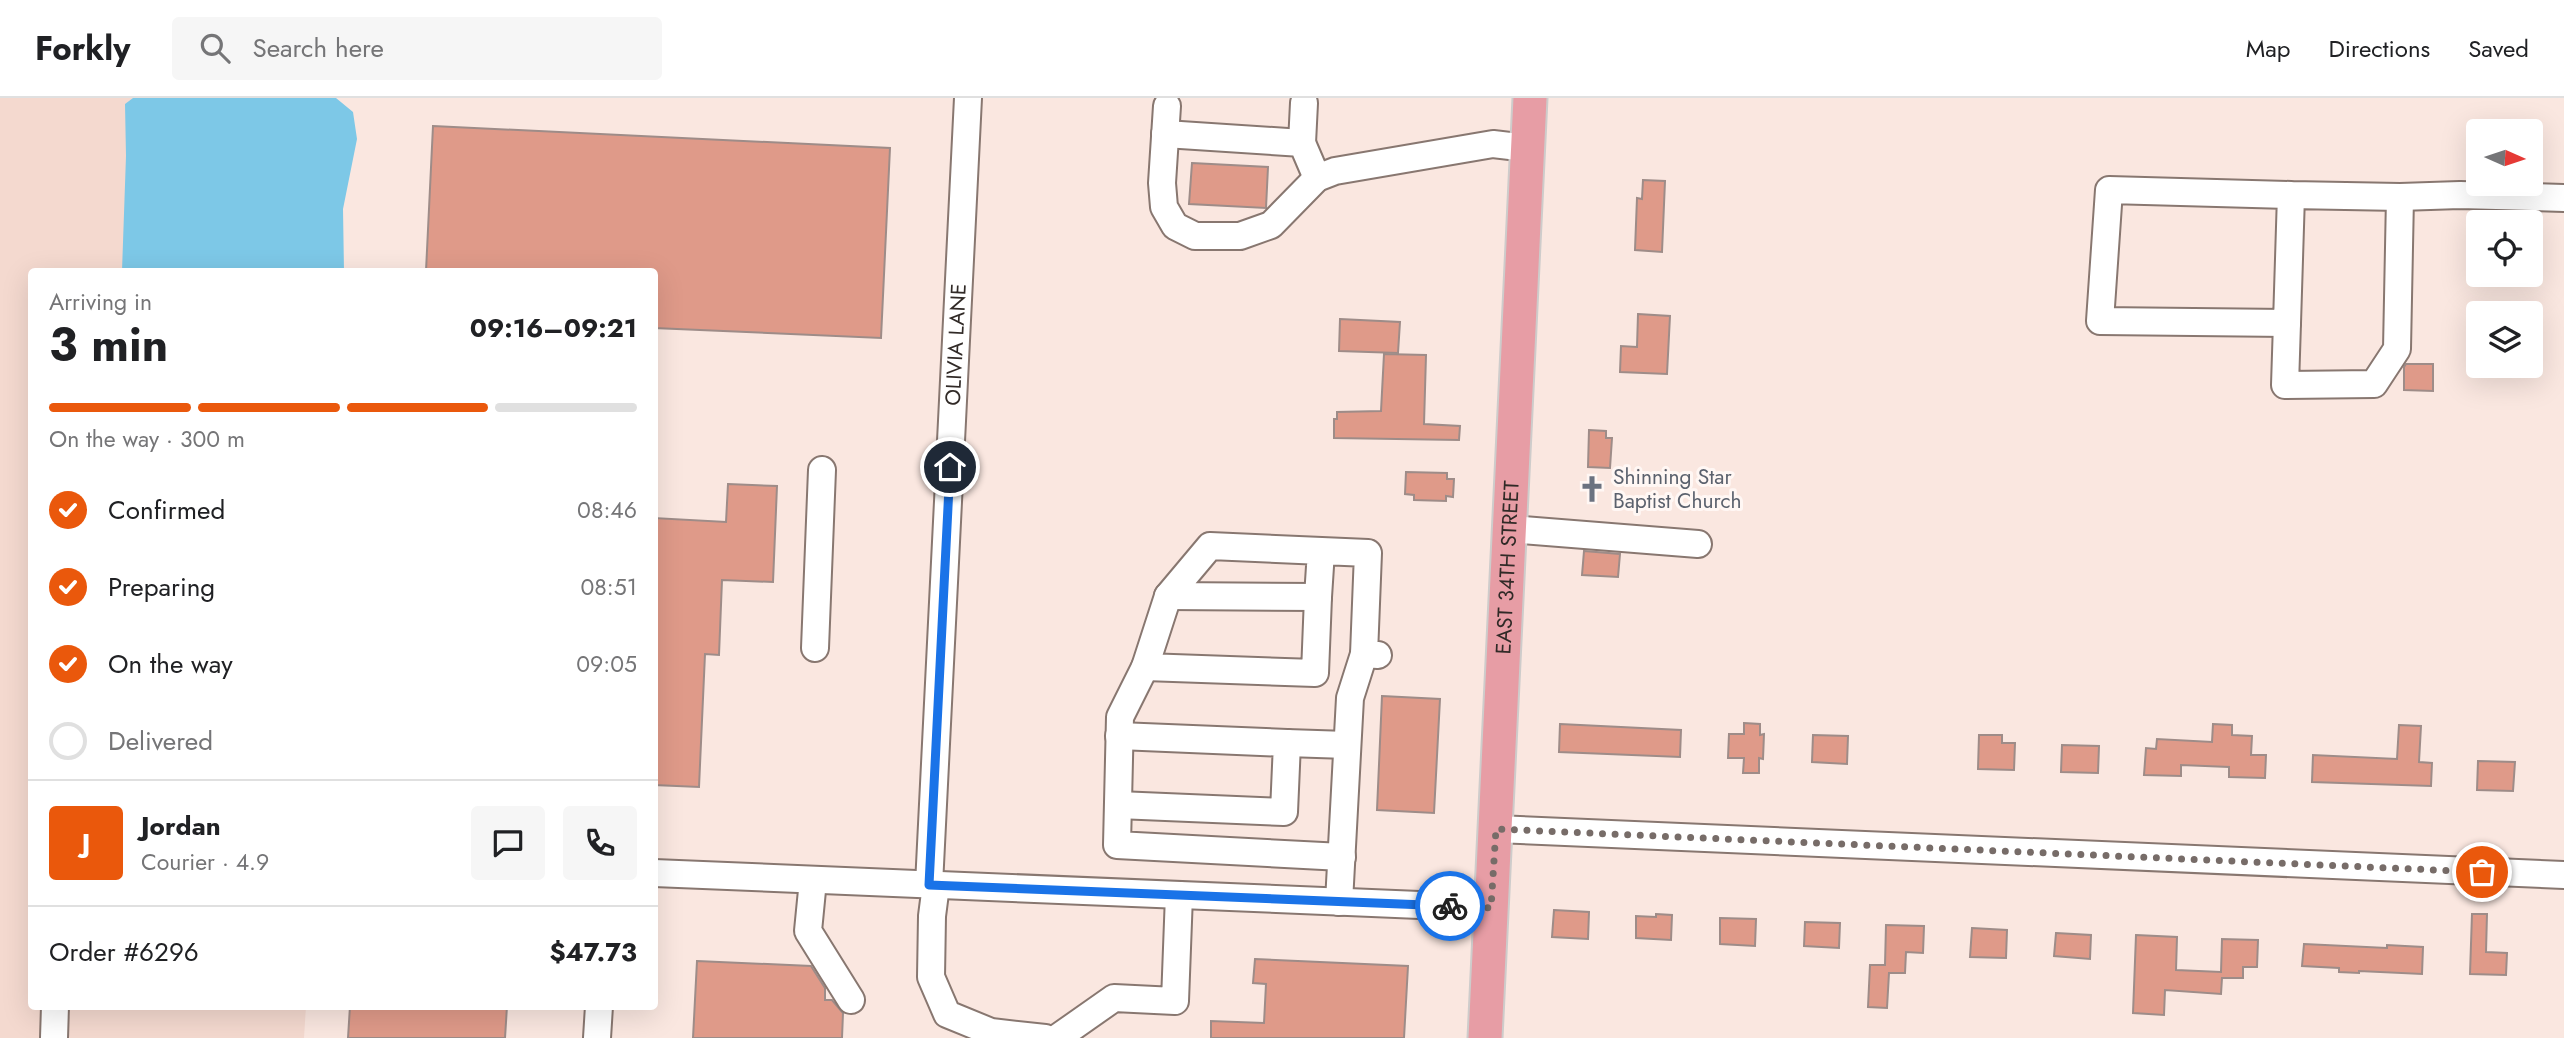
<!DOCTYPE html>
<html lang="en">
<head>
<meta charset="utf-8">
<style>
  :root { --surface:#fff; --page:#f6f6f6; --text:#202124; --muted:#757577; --line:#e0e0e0; --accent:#ea580c }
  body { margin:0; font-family:Jost,sans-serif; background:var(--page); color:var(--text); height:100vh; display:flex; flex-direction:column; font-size:26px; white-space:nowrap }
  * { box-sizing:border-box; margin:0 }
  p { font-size:23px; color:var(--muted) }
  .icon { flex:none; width:38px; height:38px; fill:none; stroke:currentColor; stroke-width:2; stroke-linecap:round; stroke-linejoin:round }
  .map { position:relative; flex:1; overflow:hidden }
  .drawer { position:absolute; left:28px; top:170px; width:630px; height:742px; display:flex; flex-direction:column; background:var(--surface); border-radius:7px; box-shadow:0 7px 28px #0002 }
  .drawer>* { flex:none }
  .needle { width:46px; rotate:93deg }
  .controls { position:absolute; left:2466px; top:21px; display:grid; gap:14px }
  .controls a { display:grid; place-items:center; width:77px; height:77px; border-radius:7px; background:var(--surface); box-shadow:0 7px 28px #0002; font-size:35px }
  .pin { position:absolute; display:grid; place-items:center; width:60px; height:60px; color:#fff; margin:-30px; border:4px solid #fff; border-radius:50%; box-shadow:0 2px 7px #0007 }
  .courier { position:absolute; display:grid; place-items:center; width:70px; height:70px; margin:-35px; border:5px solid #1a73e8; border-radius:50%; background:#fff; color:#222; box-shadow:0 2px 9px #0007 }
  .overview em { font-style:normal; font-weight:700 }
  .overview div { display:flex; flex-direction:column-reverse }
  .overview { display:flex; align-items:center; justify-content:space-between; height:119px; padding:0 21px }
  h1 { font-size:46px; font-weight:700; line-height:52px }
  .bar { display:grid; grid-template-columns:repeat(4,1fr); gap:10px 7px; align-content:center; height:84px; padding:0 21px }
  .bar i { height:9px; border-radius:5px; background:var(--line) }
  .bar .current { background:var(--accent) }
  .bar p { grid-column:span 4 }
  .line { display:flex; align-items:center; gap:18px; padding:0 21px; border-top:2px solid var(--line) }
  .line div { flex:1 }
  .round { display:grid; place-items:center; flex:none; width:74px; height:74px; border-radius:7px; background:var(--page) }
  ol { padding:0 21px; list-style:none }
  li { display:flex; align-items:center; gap:21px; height:77px }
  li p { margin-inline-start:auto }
  li .icon { padding:7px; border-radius:50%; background:var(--accent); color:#fff; stroke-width:4 }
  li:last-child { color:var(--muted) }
  li i { width:38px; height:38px; border:4px solid var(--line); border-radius:50% }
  header { display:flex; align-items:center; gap:42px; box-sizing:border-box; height:98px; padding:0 35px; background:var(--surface); border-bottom:2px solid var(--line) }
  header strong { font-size:33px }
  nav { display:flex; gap:38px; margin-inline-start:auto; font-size:24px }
  .search { width:490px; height:63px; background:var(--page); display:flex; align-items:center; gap:18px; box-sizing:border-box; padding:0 24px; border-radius:7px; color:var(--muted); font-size:26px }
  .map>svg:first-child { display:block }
</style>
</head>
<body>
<header>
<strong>Forkly</strong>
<div class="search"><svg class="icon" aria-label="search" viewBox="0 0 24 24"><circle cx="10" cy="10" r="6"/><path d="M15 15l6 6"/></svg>Search here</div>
<nav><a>Map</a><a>Directions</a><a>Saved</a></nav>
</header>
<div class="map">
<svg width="2564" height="940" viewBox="0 0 2564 940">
  <rect width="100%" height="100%" fill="#fae7e0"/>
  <path fill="#f4d9cf" d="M0,0H133L124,173H32V908H306L304,940H0Z"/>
  <path fill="#7dc8e7" d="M133,0H336L353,14L357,41L343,111L344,173H122L126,58L125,6Z"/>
  <g fill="#df9a89" stroke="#9e8c88" stroke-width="2">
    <path d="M433,28L890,50L881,240L654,230V173H426Z"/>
    <path d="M1192,65L1268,69L1266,110L1189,106Z"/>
    <path d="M1643,82L1665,83L1662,154L1635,152L1637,100L1642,101Z"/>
    <path d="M1638,216L1670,218L1667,276L1620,274L1621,248L1637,249Z"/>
    <path d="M1340,221L1400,224L1398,255L1339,253Z"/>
    <path d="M1384,256L1426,257L1424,326L1460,328L1459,342L1334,340V321H1337V314L1381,313Z"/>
    <path d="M2406,266H2433V293L2404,292V269Z"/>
    <path d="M1589,332L1606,333V340H1612L1610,370L1588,369Z"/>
    <path d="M1406,374L1447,375V381H1454L1453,399L1446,398V403L1414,402V397L1405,396Z"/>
    <path d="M728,386L777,388L773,484L722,482L719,557L705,556L699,689L654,687V420L726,424Z"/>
    <path d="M1584,453L1620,456L1618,479L1582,477Z"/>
    <path d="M1382,598L1440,601L1434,715L1377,712Z"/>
    <path d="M1744,625L1760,626V637L1764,636L1763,661L1759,660V675H1743L1744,660H1728L1729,636H1744Z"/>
    <path d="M1560,626L1681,632L1680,659L1559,654Z"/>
    <path d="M2213,626L2232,627V637L2252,638L2251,657H2266L2265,680L2229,679V669L2181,667V678L2144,677L2146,650L2156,651L2157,641L2212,644Z"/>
    <path d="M2399,627L2421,628L2419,664L2432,665L2431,688L2312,684L2313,657L2397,661Z"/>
    <path d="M1813,637L1848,638L1847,666L1812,664Z"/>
    <path d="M1979,637H2002V645H2015L2014,672L1978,671Z"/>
    <path d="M2062,647L2099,648L2098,675L2061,674Z"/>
    <path d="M2478,663L2515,664L2513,693L2477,692Z"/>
    <path d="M1554,812L1589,814L1588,841L1552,839Z"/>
    <path d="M1656,816L1672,817L1671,842L1636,840V818L1656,819Z"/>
    <path d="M2472,816H2487L2486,854L2507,855L2506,877L2470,876Z"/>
    <path d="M1720,820L1756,821L1755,848L1720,846Z"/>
    <path d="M1805,824L1840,825L1839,850L1804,848Z"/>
    <path d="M1886,827L1924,828L1923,855L1906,854L1905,875H1889L1887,910L1868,909L1870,867H1885Z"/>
    <path d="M1972,830L2007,832L2006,860L1970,859Z"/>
    <path d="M2056,835L2091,837L2090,861L2054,858Z"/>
    <path d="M2136,837L2177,839L2176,872L2221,874L2222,841L2258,842L2257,869H2243V880H2222L2221,896L2165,892L2164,917L2133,915Z"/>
    <path d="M2304,846L2387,850V847L2423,849L2422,876L2359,873V875L2339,874V870L2302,868Z"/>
    <path d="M1255,861L1408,868L1404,940H1211V923L1264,925L1266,886L1253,885Z"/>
    <path d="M697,863L811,868L825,890V902H832L843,915L842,940H693Z"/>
    <path d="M350,908H507L505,940H348Z"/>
  </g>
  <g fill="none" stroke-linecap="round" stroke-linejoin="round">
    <defs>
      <g id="minor">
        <path d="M1167,8L1162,85L1164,109L1175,128L1195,138H1240L1271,127L1317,80L1335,73L1493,46L1527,50"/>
        <path d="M1165,36L1302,45L1317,80"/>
        <path d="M1302,45L1304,5"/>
        <path d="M2291,97L2287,225L2100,223L2109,92L2291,97L2400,99L2460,97L2564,100"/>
        <path d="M2287,225L2285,287L2374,286L2397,251L2400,99"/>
        <path d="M1510,431L1698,446"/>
        <path d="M1321,453L1318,499L1168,498L1210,448L1368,455L1364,556L1378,557"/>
        <path d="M1168,498L1145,569L1315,575L1318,499"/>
        <path d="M815,550L822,372"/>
        <path d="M1145,569L1120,619L1117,747L1342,759"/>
        <path d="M1287,645L1347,647"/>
        <path d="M1118,707L1284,714L1287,645L1119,638"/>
        <path d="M1496,731L2564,777"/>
        <path d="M654,775L1491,810"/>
        <path d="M813,782L808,833L851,902"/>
        <path id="s1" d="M929,787L968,0"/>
        <path d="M936,787L932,818L931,879L947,916L991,934L1045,940"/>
        <path d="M1339,804L1350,600L1364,556"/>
        <path d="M54,940L55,908"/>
        <path d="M597,940L599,908"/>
        <path d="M1057,940L1114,900L1175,903L1179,797"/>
      </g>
      <g id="major">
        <path id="s2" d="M1485,940L1530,0"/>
      </g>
    </defs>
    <use href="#minor" stroke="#887770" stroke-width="30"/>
    <use href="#major" stroke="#cecccb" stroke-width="37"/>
    <use href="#minor" stroke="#fff" stroke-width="26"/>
    <use href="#major" stroke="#e79da5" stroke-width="33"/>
  </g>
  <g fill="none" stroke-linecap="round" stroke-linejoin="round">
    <path stroke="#776c68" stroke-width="7" stroke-dasharray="0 12.6" d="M1450,808L1491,810L1496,731L2482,774"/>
    <path stroke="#1a73e8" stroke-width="9" d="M950,369L929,787L1450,808"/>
  </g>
  <defs>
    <symbol id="church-bare" viewBox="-9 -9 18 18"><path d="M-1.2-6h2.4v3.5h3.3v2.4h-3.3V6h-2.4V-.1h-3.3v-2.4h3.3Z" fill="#6b7280" stroke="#fff7f4" stroke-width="2.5" paint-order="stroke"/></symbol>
  </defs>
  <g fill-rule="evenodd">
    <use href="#church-bare" x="1573" y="372" width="38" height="38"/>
  </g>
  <g text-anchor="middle" stroke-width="6" stroke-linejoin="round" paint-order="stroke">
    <g font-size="21" fill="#312a27" stroke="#fff7f4">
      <text dy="7" stroke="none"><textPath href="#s1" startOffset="541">OLIVIA LANE</textPath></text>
      <text dy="7" stroke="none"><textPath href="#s2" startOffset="471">EAST 34TH STREET</textPath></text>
    </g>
    <g font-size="21" fill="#5b616d" stroke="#fff7f4" text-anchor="start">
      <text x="1613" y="386">Shinning Star<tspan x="1613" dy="24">Baptist Church</tspan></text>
    </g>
  </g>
</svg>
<div class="controls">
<a><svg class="needle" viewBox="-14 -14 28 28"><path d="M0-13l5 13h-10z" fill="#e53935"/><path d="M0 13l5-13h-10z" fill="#757577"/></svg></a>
<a><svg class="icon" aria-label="locate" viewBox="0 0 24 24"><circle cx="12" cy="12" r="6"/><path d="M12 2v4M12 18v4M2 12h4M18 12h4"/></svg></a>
<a><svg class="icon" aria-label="layers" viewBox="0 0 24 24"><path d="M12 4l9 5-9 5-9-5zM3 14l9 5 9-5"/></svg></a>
</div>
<div class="pin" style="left:2482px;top:774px;background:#ea580c"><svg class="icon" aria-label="bag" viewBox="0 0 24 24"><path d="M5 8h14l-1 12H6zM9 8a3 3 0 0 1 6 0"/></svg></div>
<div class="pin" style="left:950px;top:369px;background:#1f2937"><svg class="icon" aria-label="home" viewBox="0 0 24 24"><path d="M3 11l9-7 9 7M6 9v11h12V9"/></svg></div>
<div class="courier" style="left:1450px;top:808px"><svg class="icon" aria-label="bike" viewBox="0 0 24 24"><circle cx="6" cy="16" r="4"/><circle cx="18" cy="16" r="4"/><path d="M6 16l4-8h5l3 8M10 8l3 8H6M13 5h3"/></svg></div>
<section class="drawer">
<div class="overview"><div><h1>3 min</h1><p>Arriving in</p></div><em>09:16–09:21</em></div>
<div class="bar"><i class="current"></i><i class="current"></i><i class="current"></i><i></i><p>On the way · 300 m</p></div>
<ol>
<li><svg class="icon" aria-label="check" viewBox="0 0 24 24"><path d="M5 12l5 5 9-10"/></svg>Confirmed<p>08:46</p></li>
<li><svg class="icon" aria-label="check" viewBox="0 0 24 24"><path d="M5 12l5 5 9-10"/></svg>Preparing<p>08:51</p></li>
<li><svg class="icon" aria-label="check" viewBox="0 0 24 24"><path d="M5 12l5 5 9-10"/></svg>On the way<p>09:05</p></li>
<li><i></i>Delivered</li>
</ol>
<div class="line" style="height:126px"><b class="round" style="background:var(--accent);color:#fff">J</b><div><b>Jordan</b><p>Courier · 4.9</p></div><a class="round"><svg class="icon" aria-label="chat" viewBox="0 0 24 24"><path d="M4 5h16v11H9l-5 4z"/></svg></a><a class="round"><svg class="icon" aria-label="phone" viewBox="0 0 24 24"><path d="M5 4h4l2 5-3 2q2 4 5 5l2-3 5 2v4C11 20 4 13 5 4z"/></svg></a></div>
<div class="line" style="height:91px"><div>Order #6296</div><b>$47.73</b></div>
</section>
</div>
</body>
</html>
